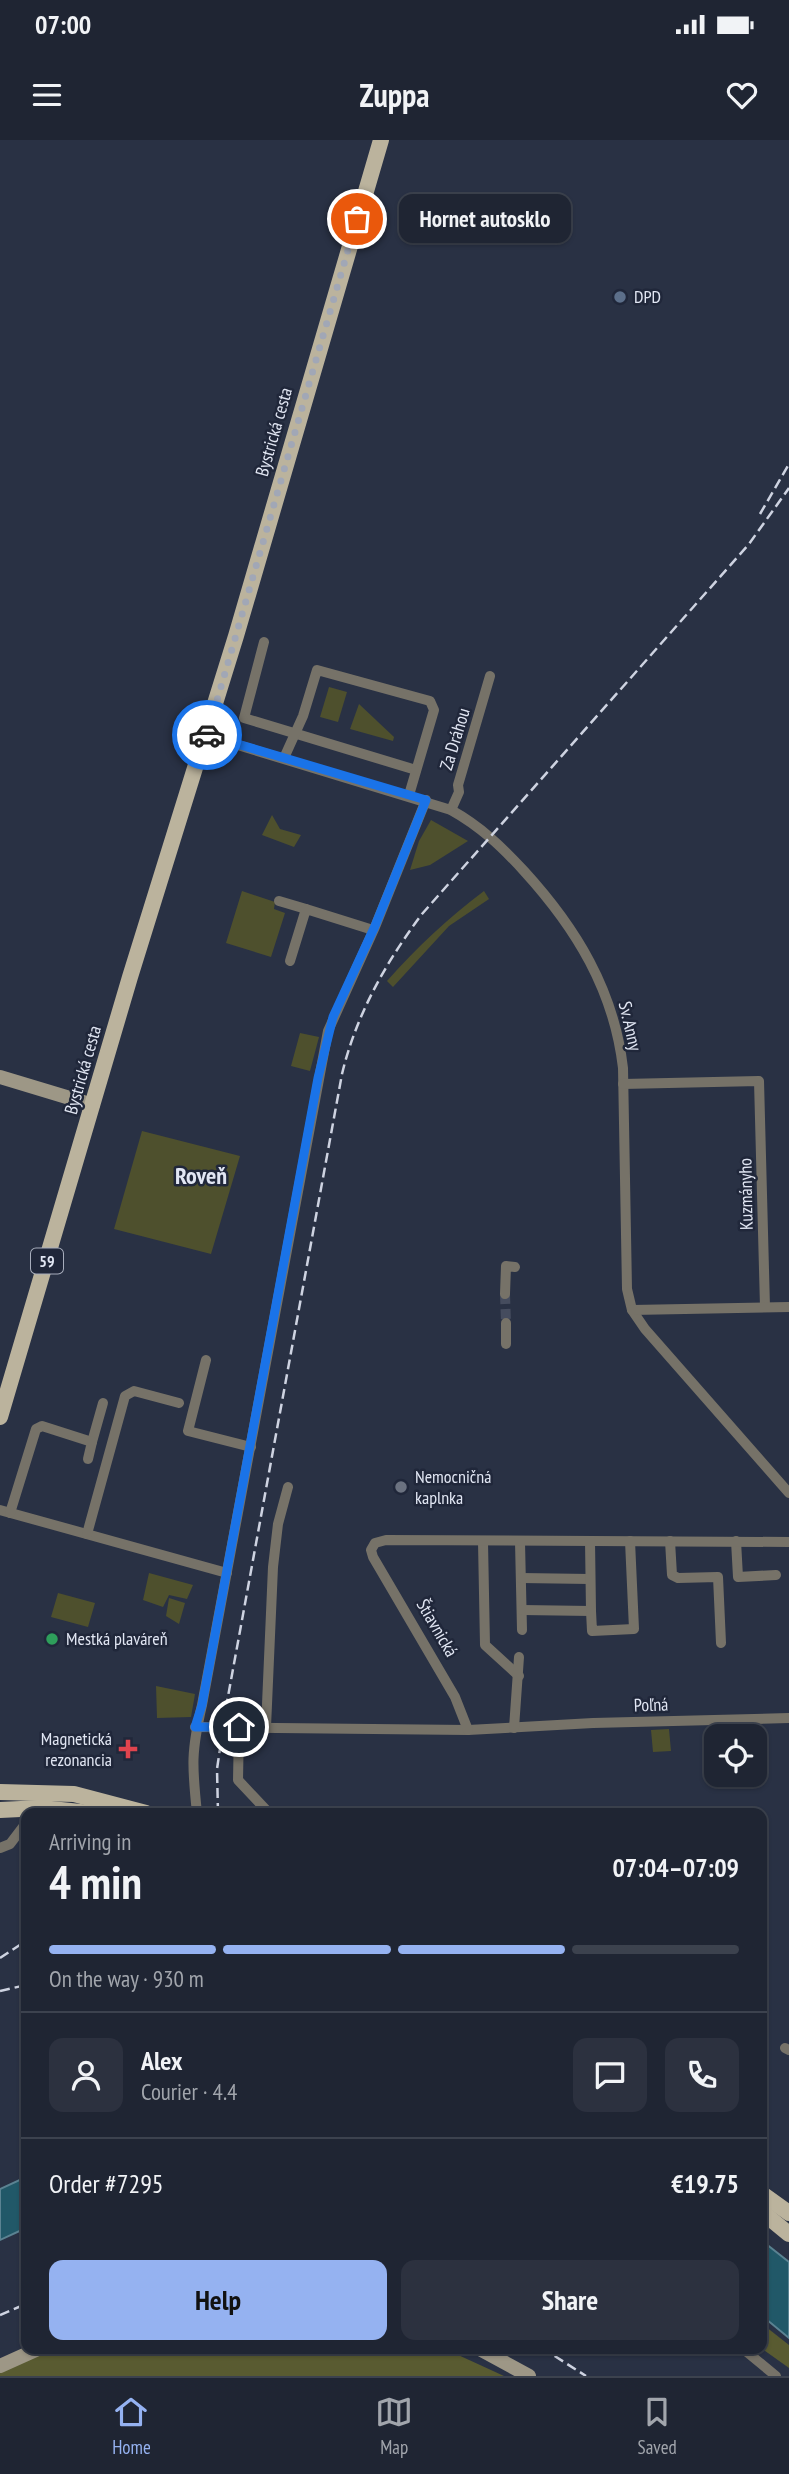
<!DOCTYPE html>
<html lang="en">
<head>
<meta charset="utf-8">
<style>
  :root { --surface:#1f2533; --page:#2c313f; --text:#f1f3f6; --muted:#a1a5ac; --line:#3c424e; --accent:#95b2f1 }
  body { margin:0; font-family:"PT Sans Narrow",sans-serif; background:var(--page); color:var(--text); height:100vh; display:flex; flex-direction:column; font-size:26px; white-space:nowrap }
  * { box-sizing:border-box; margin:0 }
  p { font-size:23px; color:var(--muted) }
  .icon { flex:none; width:38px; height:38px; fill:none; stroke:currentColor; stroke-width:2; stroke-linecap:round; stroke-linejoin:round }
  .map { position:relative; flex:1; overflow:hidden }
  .drawer { position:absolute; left:21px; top:1668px; width:746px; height:546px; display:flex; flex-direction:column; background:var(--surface); border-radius:14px; box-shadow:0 2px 5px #0004,0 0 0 2px var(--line) }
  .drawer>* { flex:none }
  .buttons { position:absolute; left:704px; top:1584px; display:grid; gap:14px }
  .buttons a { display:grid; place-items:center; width:63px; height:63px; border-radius:14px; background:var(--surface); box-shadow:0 2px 5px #0004,0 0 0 2px var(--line); font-size:35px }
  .pin { position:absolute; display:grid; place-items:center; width:60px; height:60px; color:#fff; margin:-30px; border:4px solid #fff; border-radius:50%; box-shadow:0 2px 7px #0007 }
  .courier { position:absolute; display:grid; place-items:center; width:70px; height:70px; margin:-35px; border:5px solid #1a73e8; border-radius:50%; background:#fff; color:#222; box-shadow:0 2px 9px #0007 }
  .bubble { position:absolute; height:49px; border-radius:14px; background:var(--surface); box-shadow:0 2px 5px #0004,0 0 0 2px var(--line); font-size:23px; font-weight:800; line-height:49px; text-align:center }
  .head em { font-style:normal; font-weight:800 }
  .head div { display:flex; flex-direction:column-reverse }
  .head { display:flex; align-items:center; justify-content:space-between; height:119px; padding:0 28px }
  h1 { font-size:46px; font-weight:800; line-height:52px }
  .bar { display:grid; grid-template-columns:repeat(4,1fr); gap:10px 7px; align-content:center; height:84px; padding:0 28px }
  .bar i { height:9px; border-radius:5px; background:var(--line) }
  .bar .current { background:var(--accent) }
  .bar p { grid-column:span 4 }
  .line { display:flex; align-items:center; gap:18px; padding:0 28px; border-top:2px solid var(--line) }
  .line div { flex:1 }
  .round { display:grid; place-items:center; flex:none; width:74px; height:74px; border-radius:14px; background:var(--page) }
  .action { display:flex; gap:14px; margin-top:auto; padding:14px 28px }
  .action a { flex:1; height:80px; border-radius:14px; background:var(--accent); color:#111; font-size:28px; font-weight:800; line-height:80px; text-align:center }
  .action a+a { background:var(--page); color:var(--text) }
  .status { display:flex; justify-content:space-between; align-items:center; height:49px; padding:0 35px; background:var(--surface); direction:ltr }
  .status svg { height:19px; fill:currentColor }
  header { display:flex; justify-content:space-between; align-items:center; height:91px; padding:0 28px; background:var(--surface); font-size:32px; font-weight:800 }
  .tabs { display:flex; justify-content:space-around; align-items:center; height:98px; border-top:2px solid var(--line); background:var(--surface); font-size:19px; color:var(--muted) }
  .tabs a { display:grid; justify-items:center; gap:4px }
  .tabs .current { color:var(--accent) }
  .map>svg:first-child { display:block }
</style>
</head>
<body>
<div class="status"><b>07:00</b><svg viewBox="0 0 49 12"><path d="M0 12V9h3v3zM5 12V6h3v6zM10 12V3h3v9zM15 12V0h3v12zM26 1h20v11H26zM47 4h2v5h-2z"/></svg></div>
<header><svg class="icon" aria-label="menu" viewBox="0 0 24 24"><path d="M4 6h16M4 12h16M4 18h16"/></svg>Zuppa<svg class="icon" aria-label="heart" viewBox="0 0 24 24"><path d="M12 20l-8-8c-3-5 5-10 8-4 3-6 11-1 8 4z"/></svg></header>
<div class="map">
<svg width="789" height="2236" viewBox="0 0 789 2236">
  <rect width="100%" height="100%" fill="#293144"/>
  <g fill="#4e502d">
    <path d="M329,547L347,552L338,582L320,577Z"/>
    <path d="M359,564L394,597L393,601L350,589Z"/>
    <path d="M272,675L280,689L301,695L294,707L262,695Z"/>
    <path d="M431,680L468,701L430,725L410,730L419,701Z"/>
    <path d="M242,751L275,762L274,769L285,773L271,817L226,803Z"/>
    <path d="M484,751L489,759L449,786L393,847L387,841C417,807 448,778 484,751Z"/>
    <path d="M300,893L319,897L310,931L291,926Z"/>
    <path d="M142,991L240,1016L211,1114L114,1089Z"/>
    <path d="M149,1433L193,1445L187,1459L169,1455L163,1467L143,1460Z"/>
    <path d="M58,1453L95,1463L88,1487L51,1477Z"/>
    <path d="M169,1458L185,1463L179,1484L166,1476Z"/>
    <path d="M156,1546L195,1554L191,1577L157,1578Z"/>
    <path d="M669,1589L671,1611L653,1612L651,1590Z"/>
  </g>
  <g fill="#595b31">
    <path d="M761,2183L789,2205V2228L761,2208Z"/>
    <path d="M45,2208H443L504,2236H0V2228Z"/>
  </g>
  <g fill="#215868" stroke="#5b8392" stroke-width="2">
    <path d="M26,2037V2088L0,2100V2049Z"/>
    <path d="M761,2100L789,2122V2198L761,2175Z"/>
  </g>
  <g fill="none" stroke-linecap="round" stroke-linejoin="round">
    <path stroke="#454c5e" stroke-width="10" stroke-dasharray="10 5" stroke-linecap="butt" d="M505,1154L506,1183"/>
    <g stroke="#767268" stroke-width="10">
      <path d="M264,502L244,578L416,630"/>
      <path d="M205,595L451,670C480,686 502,707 524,731C576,788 614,850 623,928L627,1149L632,1170L645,1189L789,1353"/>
      <path d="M284,618L303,576L317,530L430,561L434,570L409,655"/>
      <path d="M451,670L459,652L458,645L490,536"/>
      <path d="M279,761L306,769"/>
      <path d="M290,821L306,769L373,790"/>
      <path d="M623,944L759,941L765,1167"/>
      <path d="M505,1154L506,1126L515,1127"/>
      <path d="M632,1170L789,1167"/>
      <path d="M506,1183V1204"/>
      <path d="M206,1220L188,1291L251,1307"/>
      <path d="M92,1302L103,1263"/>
      <path d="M0,1370L227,1433"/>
      <path d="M10,1373L36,1289L42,1286L92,1302L88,1319"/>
      <path d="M87,1394L125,1256L134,1251L179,1263"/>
      <path d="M670,1401L672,1435L678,1438L718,1437L721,1503"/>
      <path d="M736,1401L738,1437L776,1435"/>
      <path d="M483,1402L485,1505L519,1536"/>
      <path d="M520,1402L522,1490"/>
      <path d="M521,1438L590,1439"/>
      <path d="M522,1470L591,1471L590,1401"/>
      <path d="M591,1471L592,1491L634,1489L630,1401"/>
      <path d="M195,1587L468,1590L593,1583L789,1578"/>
      <path d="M239,1587L238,1640L268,1672"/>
      <path d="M266,1587L273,1427L278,1384L288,1347"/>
      <path d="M514,1588L519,1517"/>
      <path d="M468,1590L455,1557L373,1417L371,1410L375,1403L386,1400L789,1402"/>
      <path d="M197,1673C192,1626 191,1612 202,1565L328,891L375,787L426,660"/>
      <path d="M0,1708L10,1704L26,1683"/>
      <path d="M785,1908L789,1910"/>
      <path d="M742,2208L776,2236"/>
    </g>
    <g stroke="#9d9786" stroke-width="14">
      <path d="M0,937L93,965"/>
      <path d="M478,2208L529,2236"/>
      <path d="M0,2226L40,2208"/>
    </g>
    <g stroke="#bbb39d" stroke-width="16">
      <path d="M0,1277L130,837L236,496L381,0"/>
      <path d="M0,1652L74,1654L146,1673"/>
      <path d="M0,1670L41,1668L90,1673"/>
      <path d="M761,2053L789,2073"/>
      <path d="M761,2071L789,2094"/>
    </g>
    <g stroke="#ced3e1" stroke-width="2.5" stroke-dasharray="10 5" stroke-linecap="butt">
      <path d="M760,374L789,324"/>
      <path d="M218,1673L217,1629L227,1562L342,934C356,875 386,822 422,774L749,404L789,348"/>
      <path d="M0,1818L26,1801"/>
      <path d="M0,1851L26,1845"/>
      <path d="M0,2175L26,2164"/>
      <path d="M542,2208L586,2236"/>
    </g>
  </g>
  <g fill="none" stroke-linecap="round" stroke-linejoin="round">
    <path stroke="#a1a7b6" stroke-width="7" stroke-dasharray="0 12.6" d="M207,595L357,79"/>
    <path stroke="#1a73e8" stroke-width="9" d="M207,595L426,660L375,786L333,877L318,938L202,1565L195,1587H239"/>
  </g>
  <circle fill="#5c6f8a" stroke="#20273a" stroke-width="2.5" cx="620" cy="157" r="7"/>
  <circle fill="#6b7280" stroke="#20273a" stroke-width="2.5" cx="401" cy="1347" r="7"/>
  <circle fill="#2e9e5b" stroke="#20273a" stroke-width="2.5" cx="52" cy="1499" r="7"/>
  <path fill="#e0444e" stroke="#20273a" stroke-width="2.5" d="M124.5 1598.5h7v7h7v7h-7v7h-7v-7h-7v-7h7z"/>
  <g text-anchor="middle" stroke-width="5" stroke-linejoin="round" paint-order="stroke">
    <rect fill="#20273a" stroke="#a7adbc" stroke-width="2" x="31" y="1108.5" width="32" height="25" rx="5"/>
    <g font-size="16" font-weight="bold" fill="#e1e6f3">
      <text x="47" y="1127">59</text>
    </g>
    <g font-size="18" fill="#e1e6f3" stroke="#20273a" text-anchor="start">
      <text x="634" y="163">DPD</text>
      <text x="415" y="1343">Nemocničná<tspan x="415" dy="21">kaplnka</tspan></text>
      <text x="66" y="1505">Mestká plaváreň</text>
      <text x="112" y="1605" text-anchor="end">Magnetická<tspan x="112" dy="21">rezonancia</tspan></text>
    </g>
    <g font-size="18" fill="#e1e6f3" stroke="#20273a">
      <text transform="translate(274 292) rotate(-74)" y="6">Bystrická cesta</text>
      <text transform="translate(455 599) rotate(-73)" y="6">Za Dráhou</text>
      <text transform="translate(630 886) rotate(77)" y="6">Sv. Anny</text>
      <text transform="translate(83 930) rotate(-74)" y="6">Bystrická cesta</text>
      <text transform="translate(746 1054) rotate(-91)" y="6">Kuzmányho</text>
      <text transform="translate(437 1488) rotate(60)" y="6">Štiavnická</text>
      <text transform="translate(651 1565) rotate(-2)" y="6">Poľná</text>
    </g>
    <g font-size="24" font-weight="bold" fill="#e1e6f3" stroke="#20273a">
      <text x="201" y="1044">Roveň</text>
    </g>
  </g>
</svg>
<div class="buttons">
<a><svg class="icon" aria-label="locate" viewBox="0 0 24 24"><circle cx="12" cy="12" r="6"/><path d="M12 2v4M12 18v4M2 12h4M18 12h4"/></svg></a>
</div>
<div class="pin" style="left:357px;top:79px;background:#ea580c"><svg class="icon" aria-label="bag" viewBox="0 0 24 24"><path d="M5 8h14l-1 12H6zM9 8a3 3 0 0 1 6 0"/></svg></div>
<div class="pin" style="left:239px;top:1587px;background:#1f2937"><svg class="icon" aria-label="home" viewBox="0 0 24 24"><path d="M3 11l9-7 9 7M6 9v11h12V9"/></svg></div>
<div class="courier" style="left:207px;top:595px"><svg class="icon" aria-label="car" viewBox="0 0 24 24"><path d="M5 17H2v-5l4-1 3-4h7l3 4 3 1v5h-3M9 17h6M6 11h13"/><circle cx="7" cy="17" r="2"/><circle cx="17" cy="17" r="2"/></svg></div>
<div class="bubble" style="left:399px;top:54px;width:172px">Hornet autosklo</div>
<section class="drawer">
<div class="head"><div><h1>4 min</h1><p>Arriving in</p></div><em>07:04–07:09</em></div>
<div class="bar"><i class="current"></i><i class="current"></i><i class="current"></i><i></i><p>On the way · 930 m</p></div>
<div class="line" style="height:126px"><a class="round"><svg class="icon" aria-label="person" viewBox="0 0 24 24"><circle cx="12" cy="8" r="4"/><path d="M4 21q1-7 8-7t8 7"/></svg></a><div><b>Alex</b><p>Courier · 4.4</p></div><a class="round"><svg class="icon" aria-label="chat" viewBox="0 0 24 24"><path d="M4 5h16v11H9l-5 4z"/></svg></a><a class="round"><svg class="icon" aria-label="phone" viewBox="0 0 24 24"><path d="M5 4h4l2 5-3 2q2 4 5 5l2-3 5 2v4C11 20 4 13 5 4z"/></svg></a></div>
<div class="line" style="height:91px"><div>Order #7295</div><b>€19.75</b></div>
<div class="action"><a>Help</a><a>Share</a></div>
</section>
</div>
<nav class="tabs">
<a class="current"><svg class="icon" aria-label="home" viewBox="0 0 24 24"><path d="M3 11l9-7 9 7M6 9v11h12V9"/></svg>Home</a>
<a><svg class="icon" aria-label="map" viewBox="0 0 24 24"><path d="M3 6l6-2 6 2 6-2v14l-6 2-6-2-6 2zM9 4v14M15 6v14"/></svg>Map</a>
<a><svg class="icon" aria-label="saved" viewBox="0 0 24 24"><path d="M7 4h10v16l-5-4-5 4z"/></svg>Saved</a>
</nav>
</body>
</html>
